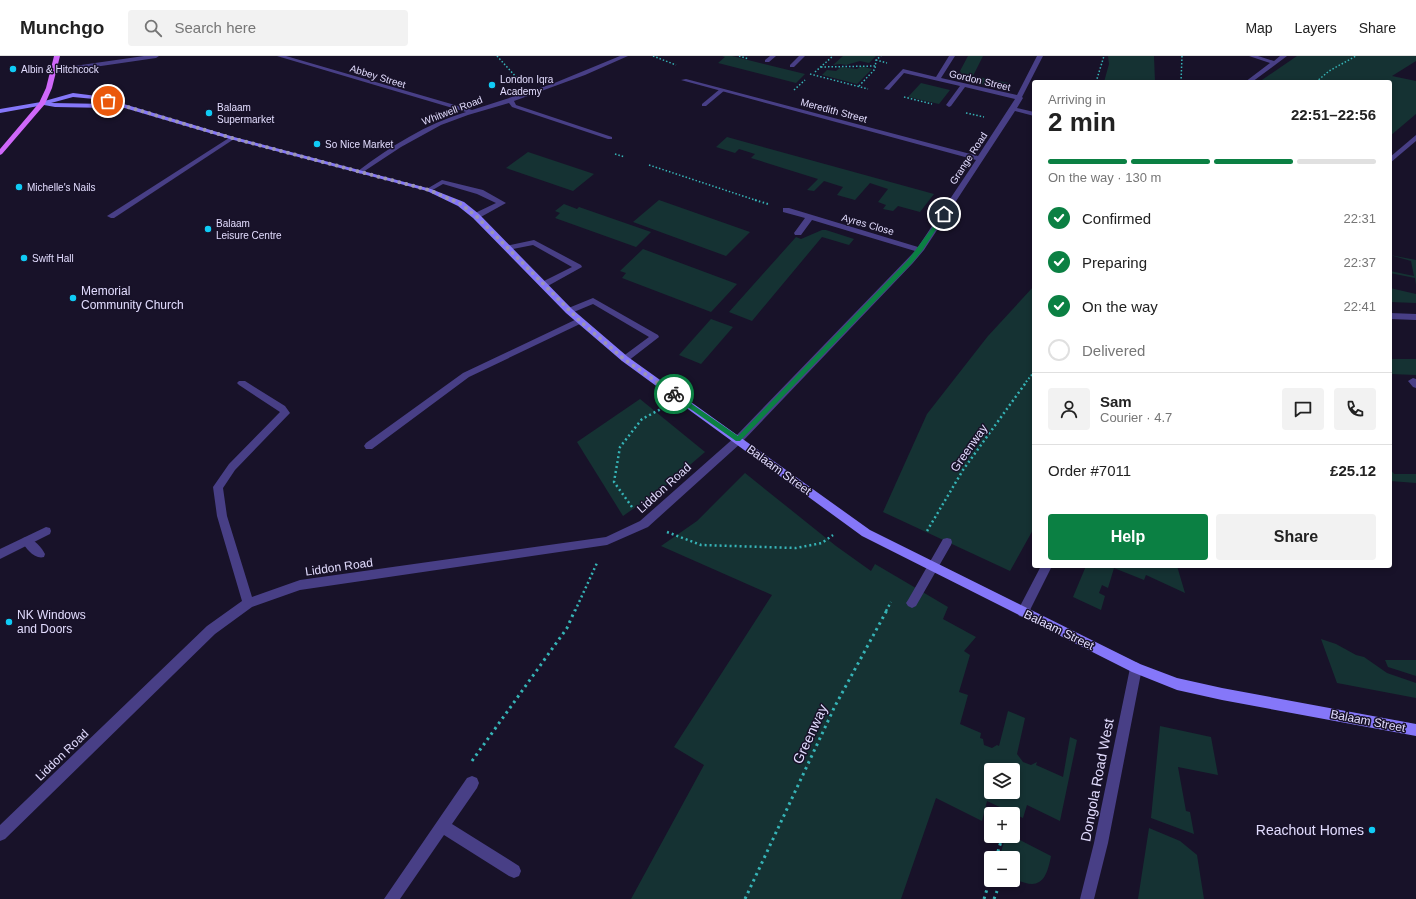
<!DOCTYPE html>
<html lang="en">
<head>
<meta charset="utf-8">
<style>
  :root { --surface:#fff; --page:#f2f2f2; --text:#222; --muted:#767676; --line:#e0e0e0; --accent:#0b8043 }
  body { margin:0; font-family:Helvetica,sans-serif; background:var(--page); color:var(--text); height:100vh; display:flex; flex-direction:column; font-size:15px; white-space:nowrap }
  * { box-sizing:border-box; margin:0 }
  p { font-size:13px; color:var(--muted) }
  .icon { flex:none; width:22px; height:22px; fill:none; stroke:currentColor; stroke-width:2; stroke-linecap:round; stroke-linejoin:round }
  .map { position:relative; flex:1; overflow:hidden }
  .side { position:absolute; left:1032px; top:24px; width:360px; height:488px; display:flex; flex-direction:column; background:var(--surface); border-radius:4px; box-shadow:0 2px 6px #0003 }
  .side>* { flex:none }
  .buttons { position:absolute; left:984px; top:707px; display:grid; gap:8px }
  .buttons a { display:grid; place-items:center; width:36px; height:36px; border-radius:4px; background:var(--surface); box-shadow:0 2px 6px #0003; font-size:20px }
  .pin { position:absolute; display:grid; place-items:center; width:34px; height:34px; color:#fff; margin:-17px; border:2px solid #fff; border-radius:50%; box-shadow:0 1px 4px #0007 }
  .courier { position:absolute; display:grid; place-items:center; width:40px; height:40px; margin:-20px; border:3px solid #0b8043; border-radius:50%; background:#fff; color:#222; box-shadow:0 1px 5px #0007 }
  .overview em { font-style:normal; font-weight:700 }
  .overview div { display:flex; flex-direction:column-reverse }
  .overview { display:flex; align-items:center; justify-content:space-between; height:68px; padding:0 16px }
  h1 { font-size:26px; font-weight:700; line-height:30px }
  .bar { display:grid; grid-template-columns:repeat(4,1fr); gap:6px 4px; align-content:center; height:48px; padding:0 16px }
  .bar i { height:5px; border-radius:3px; background:var(--line) }
  .bar .current { background:var(--accent) }
  .bar p { grid-column:span 4 }
  .line { display:flex; align-items:center; gap:10px; padding:0 16px; border-top:1px solid var(--line) }
  .line div { flex:1 }
  .round { display:grid; place-items:center; flex:none; width:42px; height:42px; border-radius:4px; background:var(--page) }
  ol { padding:0 16px; list-style:none }
  li { display:flex; align-items:center; gap:12px; height:44px }
  li p { margin-inline-start:auto }
  li .icon { padding:4px; border-radius:50%; background:var(--accent); color:#fff; stroke-width:4 }
  li:last-child { color:var(--muted) }
  li i { width:22px; height:22px; border:2px solid var(--line); border-radius:50% }
  .action { display:flex; gap:8px; margin-top:auto; padding:8px 16px }
  .action a { flex:1; height:46px; border-radius:4px; background:var(--accent); color:#fff; font-size:16px; font-weight:700; line-height:46px; text-align:center }
  .action a+a { background:var(--page); color:var(--text) }
  header { display:flex; align-items:center; gap:24px; box-sizing:border-box; height:56px; padding:0 20px; background:var(--surface); border-bottom:1px solid var(--line) }
  header strong { font-size:19px }
  nav { display:flex; gap:22px; margin-inline-start:auto; font-size:14px }
  .search { width:280px; height:36px; background:var(--page); display:flex; align-items:center; gap:10px; box-sizing:border-box; padding:0 14px; border-radius:4px; color:var(--muted); font-size:15px }
  .map>svg:first-child { display:block }
</style>
</head>
<body>
<header>
<strong>Munchgo</strong>
<div class="search"><svg class="icon" aria-label="search" viewBox="0 0 24 24"><circle cx="10" cy="10" r="6"/><path d="M15 15l6 6"/></svg>Search here</div>
<nav><a>Map</a><a>Layers</a><a>Share</a></nav>
</header>
<div class="map">
<svg width="1416" height="843" viewBox="0 0 1416 843">
  <rect width="100%" height="100%" fill="#181229"/>
  <g fill="#153233" fill-rule="evenodd">
    <path d="M722,0H732L805,18L796,27L718,7L725,1Z"/>
    <path d="M843,0H876L869,7L860,5L846,9L840,8L833,9Z"/>
    <path d="M968,0H983L973,20L1009,27C994,33 977,28 963,21L960,15Z"/>
    <path d="M1108,0H1154L1155,26H1104L1109,8Z"/>
    <path d="M1297,0H1416V5L1392,20L1416,25V58L1390,80V26H1259Z"/>
    <path d="M861,10L872,13L857,28L822,19L827,14L836,15L841,11L857,13Z"/>
    <path d="M921,27L950,34L939,48L908,41Z"/>
    <path d="M727,81L934,138L920,156L898,150L893,155L883,153L886,149L878,146L888,133L870,127L855,144L837,139L843,131L824,125L814,135L807,134L818,123L751,102L755,98L739,93L735,97L716,91Z"/>
    <path d="M528,96L594,118L573,135L506,112Z"/>
    <path d="M659,144L750,176L726,200L633,166Z"/>
    <path d="M564,148L577,153L579,151L651,176L636,191L555,162L560,157L555,155Z"/>
    <path d="M822,174H826L854,183L849,189L822,181L752,265L729,256L796,181L801,183Z"/>
    <path d="M643,193L737,228L711,256L622,222L626,217L620,215Z"/>
    <path d="M1390,199L1416,204V229L1415,222L1390,217V215L1414,220L1411,205Z"/>
    <path d="M1034,230V472L1010,515L883,456L927,358L988,280Z"/>
    <path d="M1390,232L1416,238V247L1390,246Z"/>
    <path d="M711,263L733,271L701,308L679,299Z"/>
    <path d="M1390,303H1416V319L1390,318Z"/>
    <path d="M640,343L705,396L663,432L623,460L577,386Z"/>
    <path d="M1390,413L1394,418H1416V427L1390,425Z"/>
    <path d="M745,417L836,490L871,515L875,508L948,551L943,563L976,581L964,595L970,599L959,636L968,639L960,668L981,677L980,682L983,683L984,689L992,692L997,689L999,690L1008,655L1025,662L1017,698L1023,706L1031,709L1037,706L1036,709L1063,721L1070,681L1077,684L1060,765L1027,749L1023,762L987,745L982,765L936,742L901,843H631L704,709L674,691L772,539L661,490L697,465ZM991,714H1013V736H991Z"/>
    <path d="M1086,510H1177L1185,537L1146,519L1144,524L1114,512L1108,532L1102,529L1099,537L1105,540L1101,554L1073,541Z"/>
    <path d="M1321,583L1336,588L1356,599L1364,601L1387,617L1416,627V642L1337,627Z"/>
    <path d="M1385,604H1416V620L1388,611Z"/>
    <path d="M1160,670L1211,681L1218,719L1178,711L1186,755L1190,756L1194,778L1151,762Z"/>
    <path d="M1149,772L1180,785L1197,799L1204,843H1138Z"/>
    <path d="M1006,780H1012L1051,800C1046,826 1039,835 1013,822V802H999Z"/>
  </g>
  <g fill="none" stroke-linecap="round" stroke-linejoin="round">
    <g stroke="#36b4b7" stroke-width="1.5" stroke-dasharray="1.5 2" stroke-linecap="butt">
      <path d="M497,0L517,22"/>
      <path d="M653,0L676,9"/>
      <path d="M739,0L749,3"/>
      <path d="M876,4L887,7"/>
      <path d="M821,11L876,10"/>
      <path d="M815,16L833,0"/>
      <path d="M810,18L868,33"/>
      <path d="M1096,26L1104,0"/>
      <path d="M1181,26L1182,0"/>
      <path d="M1316,26L1329,15L1356,0"/>
      <path d="M859,30L875,13L876,4L881,0"/>
      <path d="M794,34L805,24"/>
      <path d="M904,41L932,48"/>
      <path d="M966,57L984,61"/>
      <path d="M615,98L625,101"/>
      <path d="M649,109L758,145"/>
    </g>
    <g stroke="#36b4b7" stroke-width="2" stroke-dasharray="1.5 2.5" stroke-linecap="butt">
      <path d="M755,144L768,148"/>
      <path d="M1026,326L1034,316"/>
    </g>
    <g stroke="#36b4b7" stroke-width="2.5" stroke-dasharray="2 3" stroke-linecap="butt">
      <path d="M632,451L614,426L620,391L642,363L661,353"/>
      <path d="M927,475L963,414L1027,325"/>
      <path d="M667,476L701,489L796,492L822,487L833,479"/>
      <path d="M575,555L597,507"/>
      <path d="M886,555L891,546"/>
    </g>
    <g stroke="#36b4b7" stroke-width="3" stroke-dasharray="2.5 4" stroke-linecap="butt">
      <path d="M472,705L567,572L575,554"/>
      <path d="M996,802L1002,782"/>
      <path d="M745,843L835,650L887,554"/>
      <path d="M984,843L991,820"/>
      <path d="M994,843L997,835"/>
    </g>
    <g fill="#483f86" fill-rule="evenodd">
      <path d="M770,0H776L769,6H765V4Z"/>
      <path d="M799,0H805L794,11H790V9Z"/>
      <path d="M720,33L725,34L706,50H702V48Z"/>
      <path d="M232,80L235,82L234,83L114,162H111L107,160Z"/>
      <path d="M442,124L483,134L506,147L479,162H473V158L496,147L477,138L443,128L429,136L425,134Z"/>
      <path d="M534,184L581,209L582,211L546,231H540V227L572,211L533,189L508,194L504,192L505,190Z"/>
      <path d="M593,242L658,279L659,281L628,305H622L621,303L622,301L649,281L593,248L569,258L565,255L566,253Z"/>
      <path d="M579,262L582,263L583,265L582,267L469,321L372,393H366L364,390L366,387L463,317Z"/>
      <path d="M27,481C34,483 42,492 45,498L44,501C35,504 25,492 22,485L23,482Z"/>
      <path d="M947,482L951,483L952,486L951,489L916,550L912,552L908,550L906,547L908,544L943,483Z"/>
    </g>
    <g fill="#483f86" fill-rule="evenodd">
      <path d="M144,0H159L156,2L53,17L50,15L53,13Z"/>
      <path d="M277,0H286L472,54L552,28L620,0H628L585,19L514,45L516,49L612,81V83H608L512,51L509,47L468,59L441,69L401,91L360,118L358,117V115C391,90 426,68 466,56Z"/>
      <path d="M949,0H955L941,22L1017,39L1037,0H1043L1022,41L1023,42L1017,52L1034,56V60L1015,55L924,194L913,207L741,387L648,471L607,489L300,534L252,551L215,578L5,783L0,785V769L207,570L242,545L217,460L213,431L229,408L280,356L239,329L237,327L239,325H245L285,350L290,357L235,414L223,432L227,460L252,541L300,524L606,481L640,465L735,381L915,195L812,164L801,179H795L794,177L805,162L783,156V152H789L918,191L976,104L681,24L686,23L978,100L1015,43L965,31L951,50L949,51L946,49L960,30L904,17L889,34L884,33L903,13L936,21Z"/>
      <path d="M1249,0H1258L1274,5L1280,0H1287L1252,26H1245L1270,7Z"/>
      <path d="M1416,79V85L1390,107V101Z"/>
      <path d="M1390,257L1416,258V264L1390,263Z"/>
      <path d="M1413,322L1416,323V332L1413,331L1408,325Z"/>
      <path d="M46,471L50,472L51,475L50,478L0,503V493Z"/>
      <path d="M1041,510H1052L1027,560L1023,561L1019,560L1017,556Z"/>
      <path d="M1136,606L1140,608L1142,612L1108,787L1094,843H1080L1094,787L1130,612L1132,608Z"/>
      <path d="M472,720L477,722L479,727L477,732L452,768L519,810L521,815L519,820L514,822L509,820L444,779L400,843H384L467,722Z"/>
    </g>
    <path fill="#8577f9" fill-rule="evenodd" d="M73,37L97,40L234,81L431,133L464,146L479,158L572,253L628,301L870,474L1140,608L1177,622L1222,632L1416,668V680L1222,644L1177,634L1132,616L862,480L622,305L566,257L473,162L458,150L427,135L230,83L94,43L73,41L51,47L109,48L112,50L109,52L55,51L44,49L0,57V53L41,46Z"/>
    <path fill="#cf68f9" fill-rule="evenodd" d="M54,0H60L52,32L45,48L2,98L0,99V93L39,47L46,32Z"/>
  </g>
  <path fill="#0b8043" d="M944,156L946,158L922,195L912,207L740,385H736L672,340V337H676L738,380L908,204Z"/>
  <g fill="none" stroke-linecap="round" stroke-linejoin="round">
    <path stroke="#9b95b3" stroke-width="4" stroke-dasharray="0 7.2" d="M108,45L232,82L429,134L461,148L476,160L580,265L624,303L674,338"/>
  </g>
  <g fill="#10cbf5" stroke="#181229" stroke-width="1.5">
    <circle cx="13" cy="13" r="4"/>
    <circle cx="492" cy="29" r="4"/>
    <circle cx="209" cy="57" r="4"/>
    <circle cx="317" cy="88" r="4"/>
    <circle cx="19" cy="131" r="4"/>
    <circle cx="208" cy="173" r="4"/>
    <circle cx="24" cy="202" r="4"/>
    <circle cx="73" cy="242" r="4"/>
    <circle cx="9" cy="566" r="4"/>
    <circle cx="1372" cy="774" r="4"/>
  </g>
  <g text-anchor="middle" stroke-width="3" stroke-linejoin="round" paint-order="stroke">
    <g font-size="10" fill="#e2dcfe" stroke="#181229" text-anchor="start">
      <text x="21" y="17">Albin &amp; Hitchcock</text>
      <text x="500" y="27">London Iqra<tspan x="500" dy="12">Academy</tspan></text>
      <text x="217" y="55">Balaam<tspan x="217" dy="12">Supermarket</tspan></text>
      <text x="325" y="92">So Nice Market</text>
      <text x="27" y="135">Michelle's Nails</text>
      <text x="216" y="171">Balaam<tspan x="216" dy="12">Leisure Centre</tspan></text>
      <text x="32" y="206">Swift Hall</text>
    </g>
    <g font-size="10" fill="#e2dcfe" stroke="#181229">
      <text transform="translate(378 20) rotate(17)" y="4">Abbey Street</text>
      <text transform="translate(980 24) rotate(13)" y="4">Gordon Street</text>
      <text transform="translate(452 54) rotate(-21)" y="4">Whitwell Road</text>
      <text transform="translate(834 54) rotate(15)" y="4">Meredith Street</text>
      <text transform="translate(968 102) rotate(-57)" y="4">Grange Road</text>
      <text transform="translate(868 168) rotate(16)" y="4">Ayres Close</text>
    </g>
    <g font-size="12" fill="#e2dcfe" stroke="#181229" text-anchor="start">
      <text x="81" y="239">Memorial<tspan x="81" dy="14">Community Church</tspan></text>
      <text x="17" y="563">NK Windows<tspan x="17" dy="14">and Doors</tspan></text>
    </g>
    <g font-size="12" fill="#e2dcfe" stroke="#181229">
      <text transform="translate(969 392) rotate(-55)" y="4">Greenway</text>
      <text transform="translate(779 414) rotate(36)" y="4">Balaam Street</text>
      <text transform="translate(664 432) rotate(-42)" y="4">Liddon Road</text>
      <text transform="translate(339 511) rotate(-8)" y="4">Liddon Road</text>
      <text transform="translate(1059 574) rotate(26)" y="4">Balaam Street</text>
      <text transform="translate(1368 665) rotate(11)" y="4">Balaam Street</text>
      <text transform="translate(62 699) rotate(-44)" y="4">Liddon Road</text>
    </g>
    <g font-size="14" fill="#e2dcfe" stroke="#181229">
      <text transform="translate(810 678) rotate(-65)" y="5">Greenway</text>
      <text transform="translate(1097 724) rotate(-79)" y="5">Dongola Road West</text>
    </g>
    <g font-size="14" fill="#e2dcfe" stroke="#181229" text-anchor="end">
      <text x="1364" y="779">Reachout Homes</text>
    </g>
  </g>
</svg>
<div class="buttons">
<a><svg class="icon" aria-label="layers" viewBox="0 0 24 24"><path d="M12 4l9 5-9 5-9-5zM3 14l9 5 9-5"/></svg></a>
<a>+</a>
<a>−</a>
</div>
<div class="pin" style="left:108px;top:45px;background:#ea580c"><svg class="icon" aria-label="bag" viewBox="0 0 24 24"><path d="M5 8h14l-1 12H6zM9 8a3 3 0 0 1 6 0"/></svg></div>
<div class="pin" style="left:944px;top:158px;background:#1f2937"><svg class="icon" aria-label="home" viewBox="0 0 24 24"><path d="M3 11l9-7 9 7M6 9v11h12V9"/></svg></div>
<div class="courier" style="left:674px;top:338px"><svg class="icon" aria-label="bike" viewBox="0 0 24 24"><circle cx="6" cy="16" r="4"/><circle cx="18" cy="16" r="4"/><path d="M6 16l4-8h5l3 8M10 8l3 8H6M13 5h3"/></svg></div>
<section class="side">
<div class="overview"><div><h1>2 min</h1><p>Arriving in</p></div><em>22:51–22:56</em></div>
<div class="bar"><i class="current"></i><i class="current"></i><i class="current"></i><i></i><p>On the way · 130 m</p></div>
<ol>
<li><svg class="icon" aria-label="check" viewBox="0 0 24 24"><path d="M5 12l5 5 9-10"/></svg>Confirmed<p>22:31</p></li>
<li><svg class="icon" aria-label="check" viewBox="0 0 24 24"><path d="M5 12l5 5 9-10"/></svg>Preparing<p>22:37</p></li>
<li><svg class="icon" aria-label="check" viewBox="0 0 24 24"><path d="M5 12l5 5 9-10"/></svg>On the way<p>22:41</p></li>
<li><i></i>Delivered</li>
</ol>
<div class="line" style="height:72px"><a class="round"><svg class="icon" aria-label="person" viewBox="0 0 24 24"><circle cx="12" cy="8" r="4"/><path d="M4 21q1-7 8-7t8 7"/></svg></a><div><b>Sam</b><p>Courier · 4.7</p></div><a class="round"><svg class="icon" aria-label="chat" viewBox="0 0 24 24"><path d="M4 5h16v11H9l-5 4z"/></svg></a><a class="round"><svg class="icon" aria-label="phone" viewBox="0 0 24 24"><path d="M5 4h4l2 5-3 2q2 4 5 5l2-3 5 2v4C11 20 4 13 5 4z"/></svg></a></div>
<div class="line" style="height:52px"><div>Order #7011</div><b>£25.12</b></div>
<div class="action"><a>Help</a><a>Share</a></div>
</section>
</div>
</body>
</html>
